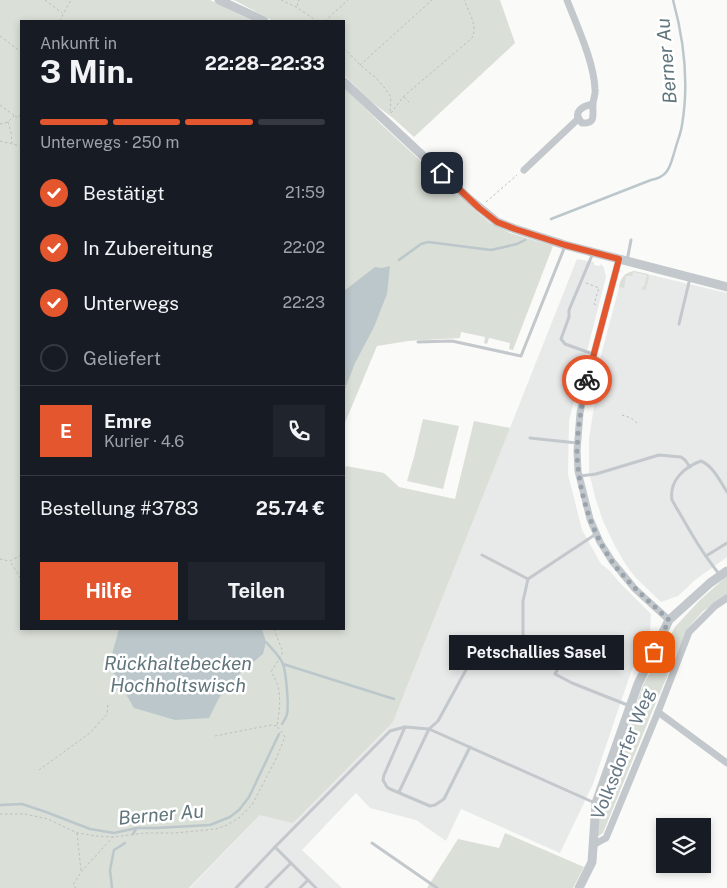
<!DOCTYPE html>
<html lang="de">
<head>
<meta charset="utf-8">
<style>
  :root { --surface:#171b24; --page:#20242c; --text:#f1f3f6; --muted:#9ea1a6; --line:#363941; --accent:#e4572e }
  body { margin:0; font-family:"Public Sans",sans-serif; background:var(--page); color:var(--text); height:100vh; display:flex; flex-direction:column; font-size:19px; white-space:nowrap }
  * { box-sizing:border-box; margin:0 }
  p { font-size:16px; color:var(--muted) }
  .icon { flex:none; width:28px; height:28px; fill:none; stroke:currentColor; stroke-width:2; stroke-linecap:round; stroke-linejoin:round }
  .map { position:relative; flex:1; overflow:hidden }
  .panel { position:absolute; left:20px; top:20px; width:325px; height:610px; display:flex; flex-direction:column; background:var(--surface); border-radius:0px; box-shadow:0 2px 8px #0003 }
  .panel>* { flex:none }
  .fabs { position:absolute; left:656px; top:818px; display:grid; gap:10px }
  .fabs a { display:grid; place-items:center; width:55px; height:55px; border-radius:0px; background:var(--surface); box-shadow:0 2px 8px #0003; font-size:25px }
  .pin { position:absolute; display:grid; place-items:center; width:42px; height:42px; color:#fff; margin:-21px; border-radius:10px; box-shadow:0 2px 8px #0006 }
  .courier { position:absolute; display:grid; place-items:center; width:50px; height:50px; margin:-25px; border:4px solid #e4572e; border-radius:50%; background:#fff; color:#222; box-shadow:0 1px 6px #0007 }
  .bubble { position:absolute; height:35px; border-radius:0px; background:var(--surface); box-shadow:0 2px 8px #0003; font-size:16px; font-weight:700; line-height:35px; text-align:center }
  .headline em { font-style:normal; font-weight:700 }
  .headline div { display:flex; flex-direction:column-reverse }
  .headline { display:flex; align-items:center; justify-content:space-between; height:85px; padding:0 20px }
  h1 { font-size:32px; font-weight:700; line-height:38px }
  .bar { display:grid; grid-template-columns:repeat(4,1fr); gap:8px 5px; align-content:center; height:60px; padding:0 20px }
  .bar i { height:6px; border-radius:4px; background:var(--line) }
  .bar .current { background:var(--accent) }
  .bar p { grid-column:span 4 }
  .line { display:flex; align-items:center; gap:12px; padding:0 20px; border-top:1px solid var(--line) }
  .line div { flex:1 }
  .round { display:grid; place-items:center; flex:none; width:52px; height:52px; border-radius:0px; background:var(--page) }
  ol { padding:0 20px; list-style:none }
  li { display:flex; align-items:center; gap:15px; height:55px }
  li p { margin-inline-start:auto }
  li .icon { padding:5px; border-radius:50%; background:var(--accent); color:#fff; stroke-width:4 }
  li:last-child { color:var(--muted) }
  li i { width:28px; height:28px; border:2px solid var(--line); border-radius:50% }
  .cta { display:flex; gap:10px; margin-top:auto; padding:10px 20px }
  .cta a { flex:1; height:58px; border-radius:0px; background:var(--accent); color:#fff; font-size:20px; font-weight:700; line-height:58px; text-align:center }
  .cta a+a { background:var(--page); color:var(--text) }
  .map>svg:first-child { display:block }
</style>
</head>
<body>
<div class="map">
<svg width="727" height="888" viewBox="0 0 727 888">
  <rect width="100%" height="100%" fill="#fafaf8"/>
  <g fill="#e8e9e9">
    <path d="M577,259L594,262V265L600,266L601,264L604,268L606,277L569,421L568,474L582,530L601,564L610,571L620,583L651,614L650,632L631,672L593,784L560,853L461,809L446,841L416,820L370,808L356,793L302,850L342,888H190L260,815L393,722Z"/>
    <path d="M634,271L727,293V557L695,580L678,596L661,602L636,578L626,565L615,546L603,521L595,497L589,472V439L597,387L594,382L621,280L625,274Z"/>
  </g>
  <g fill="#dadfd7">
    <path d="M0,0H210L252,21H21V629H344V472L346,466L384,473L399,487L455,499L474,421L510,428L393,722L293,823L260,815L189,888H0Z"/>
    <path d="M234,0H500L515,43L414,137L393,118L373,103L344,75V21H273Z"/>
    <path d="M344,87L382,125L454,192L490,223L510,233L553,246L513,350L509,349L510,343L489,338L487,344L484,343L485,337L461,332L460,338L408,341L377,346L344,425Z"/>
    <path d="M634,271L648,274L649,277L646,289L642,290V287H644L647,275L633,272L632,276H626L624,288L619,287C621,278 624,273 634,271Z"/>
    <path d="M423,419L459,426L443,489L407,481L414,457Z"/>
    <path d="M727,576V596L703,611L687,629L654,707L603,833L597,837L601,805L643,685L675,627L700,600Z"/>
    <path d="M505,833L584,867L573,888H427L458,839L499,848Z"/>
  </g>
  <g fill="#bbc7cb">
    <path d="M390,266L387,294L381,309L374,327L355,363L344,391V291L375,267L382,268Z"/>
    <path d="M119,629H262L266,642L263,654L237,676L219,698L209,718L175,720L134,708L109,665Z"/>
  </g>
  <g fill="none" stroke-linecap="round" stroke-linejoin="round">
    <g stroke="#bbc7cb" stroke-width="2.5">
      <path d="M551,219L651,180C669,177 670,166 675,150C677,142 681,133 682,125C689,84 684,40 673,0"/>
      <path d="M399,260L421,244L428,242L491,250L517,244L525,240"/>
      <path d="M266,642C272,649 280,656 283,664C286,672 289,706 287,714C286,718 284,721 282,724"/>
      <path d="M283,664L394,699"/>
      <path d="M0,805L22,804L46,812L90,829L114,833L137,828H156L210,825L230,817L239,810L249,797L279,734"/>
      <path d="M133,834L136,829"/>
      <path d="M112,888L110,870L114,850L125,843"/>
    </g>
    <g stroke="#bbbfc2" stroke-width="1" stroke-dasharray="2.5 2.5" stroke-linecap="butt">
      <path d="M45,0L62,13"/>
      <path d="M281,0L296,7L317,21"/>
      <path d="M297,6L299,0"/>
      <path d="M60,21L63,14L71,0"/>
      <path d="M325,21L348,0"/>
      <path d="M0,36L21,52"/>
      <path d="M344,48L360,65L376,78L384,87L391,97L390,113"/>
      <path d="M360,65L432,0"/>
      <path d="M404,97L409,102"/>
      <path d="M0,105L15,116"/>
      <path d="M391,113L404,96L472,38C478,26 469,12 464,0"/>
      <path d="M15,116L18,118L21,114"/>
      <path d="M8,122L11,132L12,143"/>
      <path d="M0,124L8,122L14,116"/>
      <path d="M0,141L21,146"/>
      <path d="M486,202L517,175"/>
      <path d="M586,283L599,288L594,304L598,306"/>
      <path d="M622,415L631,418L637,423"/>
      <path d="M21,555L10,561L21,579"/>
      <path d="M0,559L9,561"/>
      <path d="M215,736L271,725L277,726"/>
      <path d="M39,770L90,733L107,714L108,703"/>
      <path d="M0,814H25L48,819L77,833L97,836L113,837L145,833H175L216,829L227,825L240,817L252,805L276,759L285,737L277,726C280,706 283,689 271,672L282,654V650L274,629"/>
      <path d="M77,833L81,871"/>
      <path d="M76,888L73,885L81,872L113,837"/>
    </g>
    <g stroke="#c3c8cc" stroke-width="3">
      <path d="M627,261L631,240"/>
      <path d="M679,324L690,278"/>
      <path d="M418,342L452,341L521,356L565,246"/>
      <path d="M593,354L565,344L561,339L569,317V310L593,253"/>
      <path d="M530,438L577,443"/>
      <path d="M580,476L596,474L659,455L681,457L685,460L690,467"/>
      <path d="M482,555L528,579"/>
      <path d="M706,556L727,543"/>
      <path d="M720,575C701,552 687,526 672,500C669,481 684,467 701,461C713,466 720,481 727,492"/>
      <path d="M523,640V601L528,579L596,534"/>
      <path d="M563,659L555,674L572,683L630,706"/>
      <path d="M405,727L384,775L383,780L387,787L390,789L430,806L435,805L444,799L470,747"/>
      <path d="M399,792L429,729L438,721L467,668"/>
      <path d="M372,843L437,888"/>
      <path d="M275,847L390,731L405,727L429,729L595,803"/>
      <path d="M236,888L275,847L316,888"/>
      <path d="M266,888L291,863"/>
      <path d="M300,888L308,880"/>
    </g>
    <g stroke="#c3c8cc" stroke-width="7">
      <path d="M567,0C577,26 594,62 595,89C596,94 593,99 593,104C592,114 597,124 582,123C571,112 583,106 593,104"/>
      <path d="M524,170L578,119"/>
      <path d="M619,259L586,384L580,413L577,451L578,471L590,519L600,542L612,561L635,589L669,620"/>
      <path d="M658,712L727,763"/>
      <path d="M593,845L606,838L658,712L689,632L715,606L727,598"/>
    </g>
    <g stroke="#c3c8cc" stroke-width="9">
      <path d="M219,0L264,21"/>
      <path d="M344,82L469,199L497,222L515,229L565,245L727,287"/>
      <path d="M579,888L592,862L596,803L638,684L669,620L710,583L727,571"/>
    </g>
  </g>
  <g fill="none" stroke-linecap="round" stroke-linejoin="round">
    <path stroke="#99a4ac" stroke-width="5" stroke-dasharray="0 9" d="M587,380C583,397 580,415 578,433C578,439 577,445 577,452C578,489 590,529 611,560C627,583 649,601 669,620L654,652"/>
    <path stroke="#e4572e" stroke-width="6" d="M442,173L479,208L497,222L515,229L565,245L619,259L587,380"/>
  </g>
  <g text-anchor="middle" stroke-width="5" stroke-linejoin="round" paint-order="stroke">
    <g font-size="18" fill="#657683" stroke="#fff">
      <text transform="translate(623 754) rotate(-68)" y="6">Volksdorfer Weg</text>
    </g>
    <g font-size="19" font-style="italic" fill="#60757c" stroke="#fff">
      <text transform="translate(666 61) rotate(-95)" y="7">Berner Au</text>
      <text x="178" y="670">Rückhaltebecken<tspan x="178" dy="22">Hochholtswisch</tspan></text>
      <text transform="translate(161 814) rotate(-5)" y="7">Berner Au</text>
    </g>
  </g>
</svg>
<div class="fabs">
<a><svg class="icon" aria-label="layers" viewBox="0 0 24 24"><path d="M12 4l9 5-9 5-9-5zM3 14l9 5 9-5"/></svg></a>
</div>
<div class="pin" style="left:654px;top:652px;background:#ea580c"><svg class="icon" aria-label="bag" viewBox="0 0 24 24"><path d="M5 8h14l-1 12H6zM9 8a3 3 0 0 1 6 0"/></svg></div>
<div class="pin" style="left:442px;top:173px;background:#1f2937"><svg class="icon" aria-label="home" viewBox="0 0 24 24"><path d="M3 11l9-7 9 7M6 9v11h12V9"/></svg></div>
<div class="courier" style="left:587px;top:380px"><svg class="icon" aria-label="bike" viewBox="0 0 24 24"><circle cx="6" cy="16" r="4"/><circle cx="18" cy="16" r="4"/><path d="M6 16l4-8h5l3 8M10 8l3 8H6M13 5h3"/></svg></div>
<div class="bubble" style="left:449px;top:635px;width:175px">Petschallies Sasel</div>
<section class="panel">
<div class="headline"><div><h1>3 Min.</h1><p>Ankunft in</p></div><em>22:28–22:33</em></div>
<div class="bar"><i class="current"></i><i class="current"></i><i class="current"></i><i></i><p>Unterwegs · 250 m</p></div>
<ol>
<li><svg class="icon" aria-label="check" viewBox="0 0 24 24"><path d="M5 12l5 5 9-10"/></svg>Bestätigt<p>21:59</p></li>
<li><svg class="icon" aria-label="check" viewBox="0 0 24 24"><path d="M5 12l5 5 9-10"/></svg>In Zubereitung<p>22:02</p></li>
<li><svg class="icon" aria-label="check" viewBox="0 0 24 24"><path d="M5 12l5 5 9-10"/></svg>Unterwegs<p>22:23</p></li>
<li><i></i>Geliefert</li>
</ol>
<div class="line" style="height:90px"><b class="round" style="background:var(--accent);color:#fff">E</b><div><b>Emre</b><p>Kurier · 4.6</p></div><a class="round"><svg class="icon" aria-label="phone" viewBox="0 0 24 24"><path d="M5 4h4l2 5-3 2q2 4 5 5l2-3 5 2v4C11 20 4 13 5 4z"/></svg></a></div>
<div class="line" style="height:65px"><div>Bestellung #3783</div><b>25.74 €</b></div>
<div class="cta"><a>Hilfe</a><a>Teilen</a></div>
</section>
</div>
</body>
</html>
